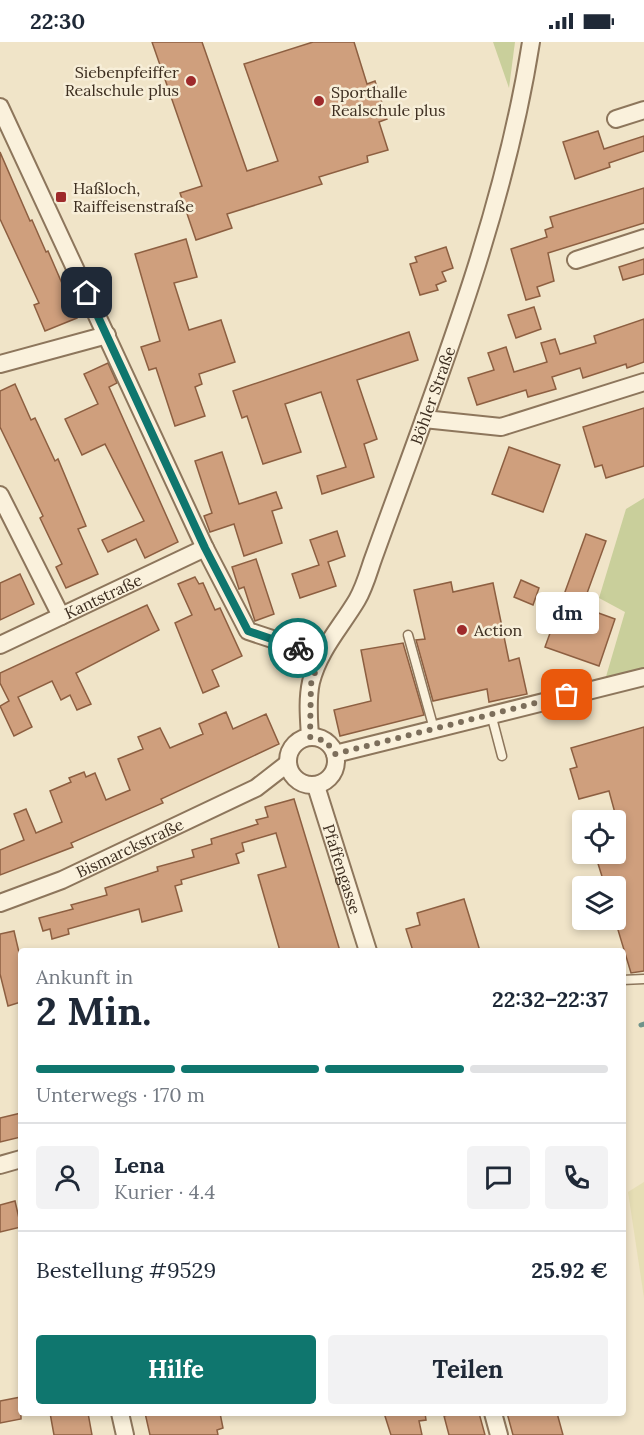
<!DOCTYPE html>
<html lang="de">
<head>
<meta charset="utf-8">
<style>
  :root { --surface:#fff; --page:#f2f2f3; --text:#1f2937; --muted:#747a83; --line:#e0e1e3; --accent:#0f766e }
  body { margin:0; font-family:Lora,serif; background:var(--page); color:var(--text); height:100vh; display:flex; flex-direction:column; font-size:22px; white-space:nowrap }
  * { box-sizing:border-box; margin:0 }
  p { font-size:20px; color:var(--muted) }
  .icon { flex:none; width:33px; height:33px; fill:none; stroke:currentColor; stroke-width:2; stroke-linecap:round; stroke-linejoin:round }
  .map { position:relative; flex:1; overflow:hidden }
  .details { position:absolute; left:18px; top:906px; width:608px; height:468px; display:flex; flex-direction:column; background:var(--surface); border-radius:6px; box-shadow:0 3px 9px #0003 }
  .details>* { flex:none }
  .buttons { position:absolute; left:572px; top:768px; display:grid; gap:12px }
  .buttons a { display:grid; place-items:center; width:54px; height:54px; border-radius:6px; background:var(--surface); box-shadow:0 3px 9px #0003; font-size:30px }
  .pin { position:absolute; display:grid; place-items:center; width:51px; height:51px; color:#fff; margin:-26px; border-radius:12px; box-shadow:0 3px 9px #0006 }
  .courier { position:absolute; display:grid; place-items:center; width:60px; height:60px; margin:-30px; border:4px solid #0f766e; border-radius:50%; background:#fff; color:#222; box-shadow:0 2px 8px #0007 }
  .bubble { position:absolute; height:42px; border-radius:6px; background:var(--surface); box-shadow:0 3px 9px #0003; font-size:20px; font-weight:700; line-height:42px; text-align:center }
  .head em { font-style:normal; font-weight:700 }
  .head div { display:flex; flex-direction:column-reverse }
  .head { display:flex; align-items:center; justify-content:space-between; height:102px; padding:0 18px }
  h1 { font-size:39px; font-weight:700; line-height:45px }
  .bar { display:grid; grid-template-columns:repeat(4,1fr); gap:9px 6px; align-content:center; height:72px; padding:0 18px }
  .bar i { height:8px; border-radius:4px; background:var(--line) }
  .bar .on { background:var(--accent) }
  .bar p { grid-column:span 4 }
  .line { display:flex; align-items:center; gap:15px; padding:0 18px; border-top:2px solid var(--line) }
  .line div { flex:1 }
  .round { display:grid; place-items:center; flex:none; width:63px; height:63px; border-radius:6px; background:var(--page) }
  .action { display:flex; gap:12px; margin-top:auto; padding:12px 18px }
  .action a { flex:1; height:69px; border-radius:6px; background:var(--accent); color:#fff; font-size:24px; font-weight:700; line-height:69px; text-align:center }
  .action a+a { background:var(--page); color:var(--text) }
  .status { display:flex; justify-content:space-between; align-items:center; height:42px; padding:0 30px; background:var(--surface); direction:ltr }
  .status svg { height:16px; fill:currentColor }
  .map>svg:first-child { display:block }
</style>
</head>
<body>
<div class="status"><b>22:30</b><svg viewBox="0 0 49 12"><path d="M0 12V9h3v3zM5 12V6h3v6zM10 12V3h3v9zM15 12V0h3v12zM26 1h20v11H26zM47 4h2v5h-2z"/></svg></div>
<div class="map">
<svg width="644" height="1393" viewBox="0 0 644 1393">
  <rect width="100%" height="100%" fill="#f0e4c8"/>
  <path fill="#e6deb5" d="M644,1140V1256L628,1150Z"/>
  <g fill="#c9cf9b">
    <path d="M493,0H515L509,46Z"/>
    <path d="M644,456V628L605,638L625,570L599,556L626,467Z"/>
  </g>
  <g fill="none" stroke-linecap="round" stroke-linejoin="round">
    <path stroke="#6f938a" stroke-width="5" d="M641,983L644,982"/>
  </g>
  <g fill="#cf9f7d" stroke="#8d5f41" stroke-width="1.5">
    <path d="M152,0H202L247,129L278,119L244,22L313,0H354L367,42L375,39L387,77L379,80L388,108L367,114L368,120L319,135L322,142L227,172L232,186L196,198L180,151L202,144Z"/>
    <path d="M598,89L604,107L644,94V109L609,121L610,125L575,137L563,100Z"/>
    <path d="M0,110L30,179L32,178L46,210L48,209L77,276L45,289L34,263L39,261L0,177Z"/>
    <path d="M644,146V181L548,211L554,239L537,245L540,254L526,258L511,207L547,195L545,188L553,185L550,175Z"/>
    <path d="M186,197L197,235L174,241L189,288L221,278L235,320L199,332L202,342L195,345L205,374L175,384L156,326L149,328L141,305L160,299L135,212Z"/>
    <path d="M446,205L453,226L442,230L446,239L436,243L438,248L420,253L410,222L417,220L415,215Z"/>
    <path d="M644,217V232L623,238L619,225Z"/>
    <path d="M534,265L541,287L516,296L508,273Z"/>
    <path d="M644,277V320L627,326L626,322L583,336L580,326L552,335L556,347L528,355L526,348L477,363L468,336L494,328L488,311L506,305L514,330L547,320L541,301L555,297L560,312L596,301L594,294Z"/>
    <path d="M409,290L418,318L357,338L377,397L364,402L374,435L322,452L317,434L346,425L321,350L285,362L301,410L263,422L247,374L242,376L233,349Z"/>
    <path d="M108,321L117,341L109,345L178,500L145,516L136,497L108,510L102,498L144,479L105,402L82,413L65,377L98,362L84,332Z"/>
    <path d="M15,342L31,378L35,376L55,419L58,417L86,484L78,487L98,532L66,546L56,525L62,522L40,476L43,474L0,385V349Z"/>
    <path d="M644,366V424L606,436L602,423L595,425L583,385Z"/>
    <path d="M509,405L560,423L543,470L492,452Z"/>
    <path d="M222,410L239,462L276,450L282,466L272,469L282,501L244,514L234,482L210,490L204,474L212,471L195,419Z"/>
    <path d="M337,489L345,514L328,520L336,544L300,556L292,532L319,523L310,498Z"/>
    <path d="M586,492L606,499L582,565L615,577L599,624L545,605Z"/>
    <path d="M256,517L274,572L255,579L244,545L239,547L232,525Z"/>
    <path d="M20,532L34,562L0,578V541Z"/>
    <path d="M195,535L199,542L203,541L215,568L220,566L242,614L212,628L219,644L203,651L175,581L192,573L178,542Z"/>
    <path d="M521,538L539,546L533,563L514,555Z"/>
    <path d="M451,540L453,550L493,541L509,619L519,616L527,652L489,660L487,647L433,659L416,598L425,597L414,548Z"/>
    <path d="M147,563L159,588L76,631L91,662L77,668L70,653L61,658L52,639L18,655L32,685L14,694L0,664L9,659L0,641V631Z"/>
    <path d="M403,601L424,673L340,694L334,668L371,659L361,608Z"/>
    <path d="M226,670L233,687L266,672L279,702L161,757L163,761L71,801L73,805L0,833V808L24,798L14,772L26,767L36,791L62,780L50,749L71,740L69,736L84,730L86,735L95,731L106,758L130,748L118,717L143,707L138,695L160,686L170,706L203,692L199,682Z"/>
    <path d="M644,685V929L631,931L615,878V844H605L595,812H615V794L621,793L609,749L579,757L570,727L577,725L571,706Z"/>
    <path d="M294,757L340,909H280L258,833L286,825L276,791L242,801L244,809L236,812L239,821L181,838L182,842L175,844L182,869L142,880L139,867L68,887L69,892L52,897L50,887L43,889L39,876L73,867L71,863L107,853L105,846L158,829L157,825L194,815L192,808L212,802L211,797L258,782L256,778L268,775L265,765Z"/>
    <path d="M464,857L480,909H413L406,887L420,883L417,871Z"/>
    <path d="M14,889L21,919V960L8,964L0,932V892Z"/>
    <path d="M21,1071V1095L0,1100V1076Z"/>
    <path d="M15,1159L21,1185L0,1190V1163Z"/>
    <path d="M21,1355V1377L0,1381V1359Z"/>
    <path d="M50,1371H88L92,1393H54Z"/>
    <path d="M145,1371H220L223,1386L217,1388L218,1393H150Z"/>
    <path d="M384,1371H425L426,1378L419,1379L422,1393H391Z"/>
    <path d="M455,1371H479L485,1393H449L444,1374Z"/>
    <path d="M507,1371H557L563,1393H513Z"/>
  </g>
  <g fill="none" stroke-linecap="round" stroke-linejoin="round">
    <defs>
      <g id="lane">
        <path d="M408,593L434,687"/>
        <path d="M491,672L502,714"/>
        <path d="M622,938L644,937"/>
      </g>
      <g id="street">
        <path d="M0,65L205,506L248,589L321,613"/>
        <path d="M616,77L644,68"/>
        <path d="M576,218L644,196"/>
        <path d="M0,322L107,293"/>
        <path d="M424,377L501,385L644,340"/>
        <path d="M0,453L61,574"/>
        <path id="s1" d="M0,603L205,506"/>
        <circle cx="312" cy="719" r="24"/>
        <path id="s2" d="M310,695C309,677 307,658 311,640C319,608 341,585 357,558C364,546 368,532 372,520C433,350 503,179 531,0"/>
        <path d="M335,712L644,635"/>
        <path id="s3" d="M316,744L368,909"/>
        <path id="s4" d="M0,861L62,838L256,746L287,722"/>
        <path d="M0,1123L21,1117"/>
        <path d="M120,1371L125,1393"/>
        <path d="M493,1371L499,1393"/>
      </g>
    </defs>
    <use href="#lane" stroke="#8d765c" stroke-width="11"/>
    <use href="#street" stroke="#8d765c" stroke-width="20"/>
    <use href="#lane" stroke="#faf1dc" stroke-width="8"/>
    <use href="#street" stroke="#faf1dc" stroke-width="16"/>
  </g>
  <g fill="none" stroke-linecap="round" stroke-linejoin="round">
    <path stroke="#7c6e5b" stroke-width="6" stroke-dasharray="0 10.8" d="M298,606L321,613L311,642L310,695L326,699L335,712L567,653"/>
    <path stroke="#0f766e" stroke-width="8" d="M87,251L205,506L248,589L298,606"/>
  </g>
  <g fill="#9e2a2b" stroke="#f7eed8" stroke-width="2">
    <circle cx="191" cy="39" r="6"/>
    <circle cx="319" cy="59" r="6"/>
    <rect x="55" y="149" width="12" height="12" rx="3"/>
    <circle cx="462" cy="588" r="6"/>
  </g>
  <g text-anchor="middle" stroke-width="5" stroke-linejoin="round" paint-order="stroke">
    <g font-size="16" fill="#3d2e20" stroke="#f7eed8" text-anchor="start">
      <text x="179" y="36" text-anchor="end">Siebenpfeiffer<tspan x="179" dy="18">Realschule plus</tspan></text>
      <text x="331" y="56">Sporthalle<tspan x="331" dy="18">Realschule plus</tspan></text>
      <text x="73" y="152">Haßloch,<tspan x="73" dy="18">Raiffeisenstraße</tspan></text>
      <text x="474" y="594">Action</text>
    </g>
    <g font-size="16" fill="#3d2e20" stroke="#f7eed8">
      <text dy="6" stroke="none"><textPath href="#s2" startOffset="368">Böhler Straße</textPath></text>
      <text dy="6" stroke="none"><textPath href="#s1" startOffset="114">Kantstraße</textPath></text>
      <text dy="6" stroke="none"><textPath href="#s4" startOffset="141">Bismarckstraße</textPath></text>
      <text dy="6" stroke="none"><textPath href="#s3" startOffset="87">Pfaffengasse</textPath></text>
    </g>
  </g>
</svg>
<div class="buttons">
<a><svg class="icon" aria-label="locate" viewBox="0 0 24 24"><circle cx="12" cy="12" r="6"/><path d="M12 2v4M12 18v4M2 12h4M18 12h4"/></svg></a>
<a><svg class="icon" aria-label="layers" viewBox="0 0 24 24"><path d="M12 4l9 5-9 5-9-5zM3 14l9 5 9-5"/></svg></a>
</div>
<div class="pin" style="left:567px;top:653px;background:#ea580c"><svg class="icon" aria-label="bag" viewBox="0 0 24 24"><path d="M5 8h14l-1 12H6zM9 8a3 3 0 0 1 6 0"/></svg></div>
<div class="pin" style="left:87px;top:251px;background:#1f2937"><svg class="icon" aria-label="home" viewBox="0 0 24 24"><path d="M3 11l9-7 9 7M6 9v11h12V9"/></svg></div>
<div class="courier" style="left:298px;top:606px"><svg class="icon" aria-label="bike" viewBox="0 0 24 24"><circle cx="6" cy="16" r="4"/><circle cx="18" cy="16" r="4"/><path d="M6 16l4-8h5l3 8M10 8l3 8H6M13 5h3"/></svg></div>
<div class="bubble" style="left:536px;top:550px;width:63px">dm</div>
<section class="details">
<div class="head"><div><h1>2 Min.</h1><p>Ankunft in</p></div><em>22:32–22:37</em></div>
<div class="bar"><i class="on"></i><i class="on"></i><i class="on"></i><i></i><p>Unterwegs · 170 m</p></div>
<div class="line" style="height:108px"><a class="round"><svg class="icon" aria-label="person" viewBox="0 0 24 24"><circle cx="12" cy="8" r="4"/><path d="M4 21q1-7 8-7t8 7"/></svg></a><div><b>Lena</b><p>Kurier · 4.4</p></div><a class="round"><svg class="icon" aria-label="chat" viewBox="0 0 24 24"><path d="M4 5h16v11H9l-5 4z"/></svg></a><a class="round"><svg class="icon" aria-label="phone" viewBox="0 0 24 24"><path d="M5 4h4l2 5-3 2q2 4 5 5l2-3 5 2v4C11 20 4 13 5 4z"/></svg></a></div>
<div class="line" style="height:78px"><div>Bestellung #9529</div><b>25.92 €</b></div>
<div class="action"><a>Hilfe</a><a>Teilen</a></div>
</section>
</div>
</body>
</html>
